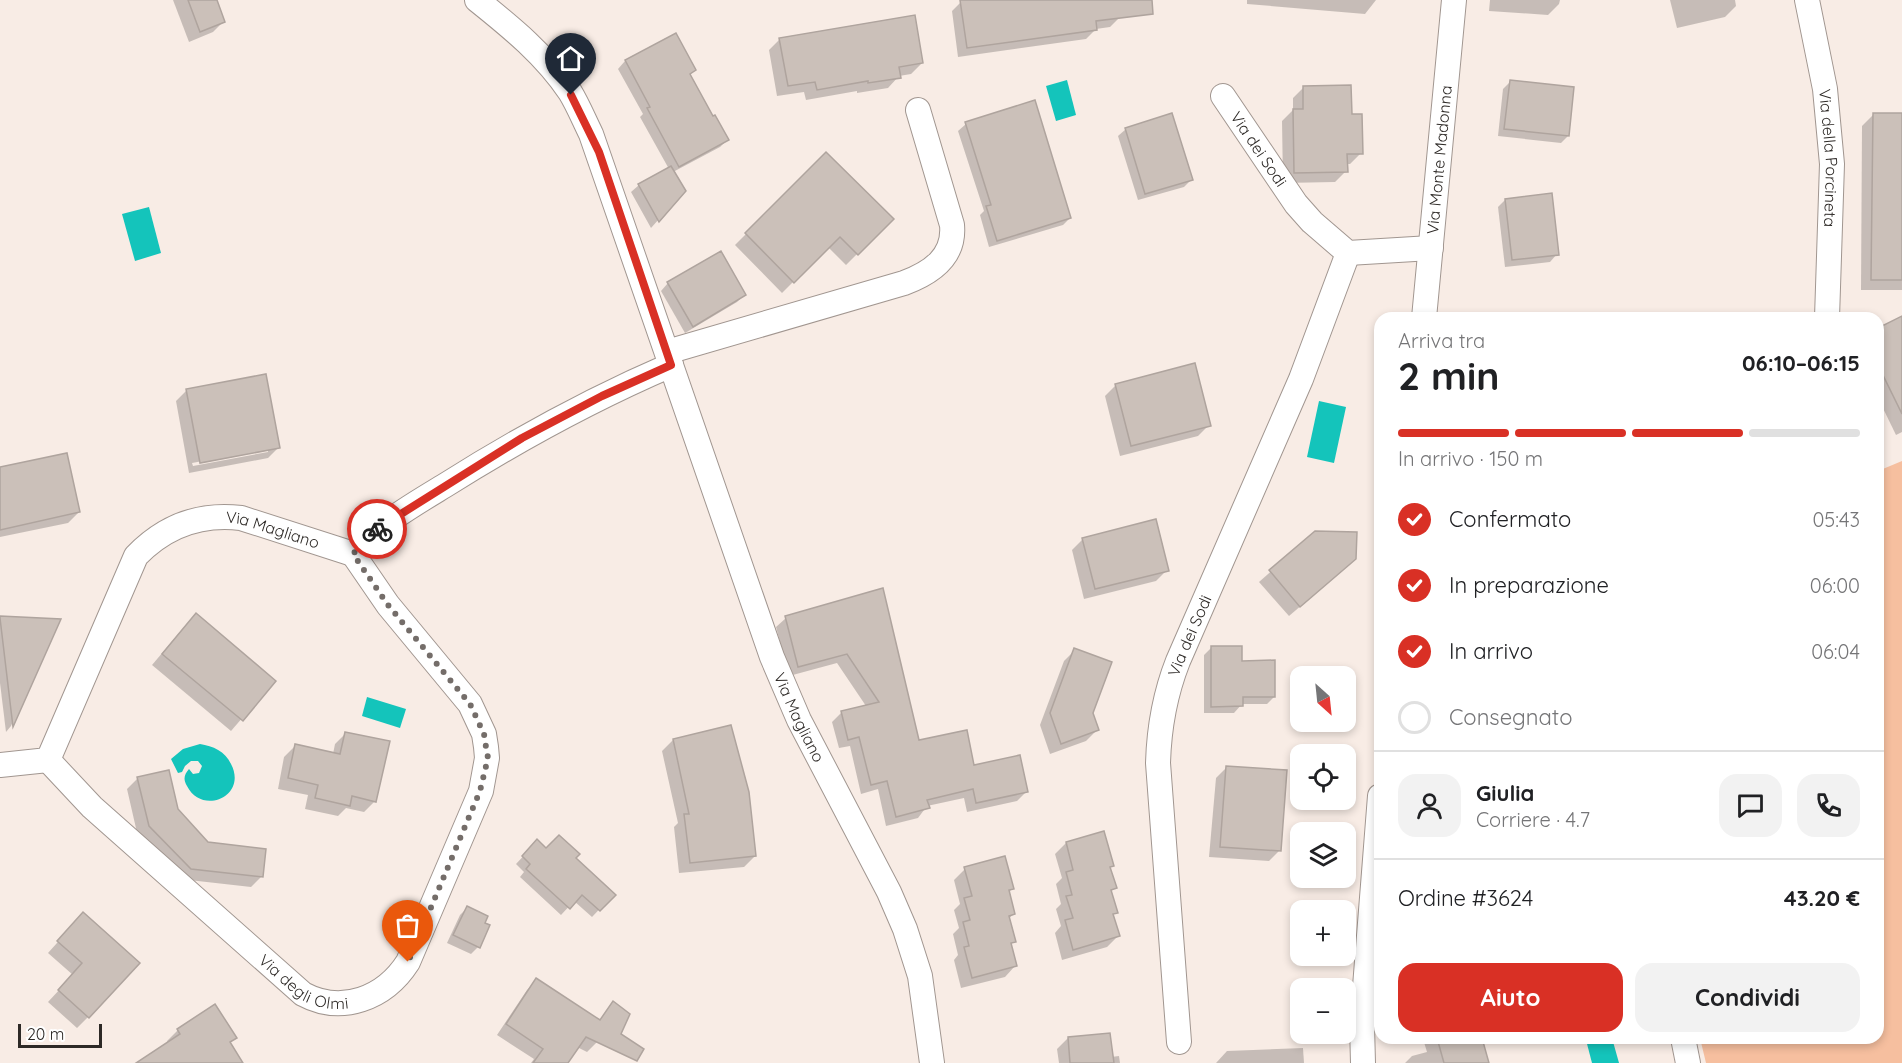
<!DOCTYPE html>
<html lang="it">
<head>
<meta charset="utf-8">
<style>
  :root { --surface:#fff; --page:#f2f2f2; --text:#202124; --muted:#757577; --line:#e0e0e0; --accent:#d93025 }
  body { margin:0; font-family:Quicksand,sans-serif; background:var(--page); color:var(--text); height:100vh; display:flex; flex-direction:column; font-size:22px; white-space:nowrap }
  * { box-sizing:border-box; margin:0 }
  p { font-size:20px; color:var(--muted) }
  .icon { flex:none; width:33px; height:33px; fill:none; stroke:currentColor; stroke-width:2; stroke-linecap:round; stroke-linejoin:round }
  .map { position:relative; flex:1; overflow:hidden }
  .panel { position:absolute; left:1374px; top:312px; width:510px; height:732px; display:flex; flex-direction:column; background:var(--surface); border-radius:18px; box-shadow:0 3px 9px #0003 }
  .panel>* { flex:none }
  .needle { width:39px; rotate:153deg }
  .tools { position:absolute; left:1290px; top:666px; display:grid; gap:12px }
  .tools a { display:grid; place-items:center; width:66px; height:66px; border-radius:12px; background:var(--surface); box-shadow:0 3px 9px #0003; font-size:30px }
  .scale { position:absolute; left:18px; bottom:15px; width:84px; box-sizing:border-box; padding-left:6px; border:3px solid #2d2926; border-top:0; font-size:16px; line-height:21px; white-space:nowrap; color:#2d2926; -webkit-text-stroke:4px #fff; paint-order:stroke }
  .pin { position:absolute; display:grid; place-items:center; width:51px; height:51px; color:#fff; margin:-62px -26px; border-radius:50% 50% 50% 0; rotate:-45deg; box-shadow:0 0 6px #0007 }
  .pin .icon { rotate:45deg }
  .courier { position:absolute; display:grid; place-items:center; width:60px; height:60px; margin:-30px; border:4px solid #d93025; border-radius:50%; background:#fff; color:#222; box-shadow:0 2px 8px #0007 }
  .overview em { font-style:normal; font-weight:700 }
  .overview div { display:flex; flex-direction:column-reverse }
  .overview { display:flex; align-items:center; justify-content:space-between; height:102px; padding:0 24px }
  h1 { font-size:39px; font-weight:700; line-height:45px }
  .bar { display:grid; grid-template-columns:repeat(4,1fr); gap:9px 6px; align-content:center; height:72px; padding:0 24px }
  .bar i { height:8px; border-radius:4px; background:var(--line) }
  .bar .active { background:var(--accent) }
  .bar p { grid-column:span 4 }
  .line { display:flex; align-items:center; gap:15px; padding:0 24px; border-top:2px solid var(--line) }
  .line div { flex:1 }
  .round { display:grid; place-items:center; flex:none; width:63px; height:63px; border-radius:18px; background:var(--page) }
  ol { padding:0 24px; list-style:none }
  li { display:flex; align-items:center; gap:18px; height:66px }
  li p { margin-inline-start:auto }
  li .icon { padding:6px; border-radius:50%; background:var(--accent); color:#fff; stroke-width:4 }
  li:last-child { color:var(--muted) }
  li i { width:33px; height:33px; border:3px solid var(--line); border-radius:50% }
  .primary-button { display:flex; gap:12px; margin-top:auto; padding:12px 24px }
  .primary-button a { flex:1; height:69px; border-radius:18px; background:var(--accent); color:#fff; font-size:24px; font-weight:700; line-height:69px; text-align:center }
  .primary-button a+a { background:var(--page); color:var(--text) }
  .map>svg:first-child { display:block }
</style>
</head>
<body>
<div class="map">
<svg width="1902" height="1063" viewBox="0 0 1902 1063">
  <rect width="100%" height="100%" fill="#f8ece5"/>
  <path fill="#f6bf9f" d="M1902,461V1063H1706L1700,1038H1878V471Z"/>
  <g fill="#14c4bb">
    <path d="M1067,80L1076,115L1056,121L1046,86Z"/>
    <path d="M149,207L161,253L135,261L122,214Z"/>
    <path d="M1319,401L1346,407L1334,463L1307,457Z"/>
    <path d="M367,697L406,709L400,728L362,716Z"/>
    <path d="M200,744C213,746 225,751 231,764C248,796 202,816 187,786C183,779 184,775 189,769L193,774L199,773L202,766L198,761H191L185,766L182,772L178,773L171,759L183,749Z"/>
    <path d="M1595,1038H1612L1619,1063H1592L1586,1040Z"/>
  </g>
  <g fill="#0003" fill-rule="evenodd">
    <path d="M173,0H215L224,21L213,32L189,42Z"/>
    <path d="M972,0H1117L1119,18L1110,27L1096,29L1086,39L958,57L952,11L961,2Z"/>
    <path d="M1247,0H1376L1365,14L1247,4Z"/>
    <path d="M1490,0H1560L1559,4L1548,15L1489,11Z"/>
    <path d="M1670,0H1735L1736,6L1725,17L1677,28Z"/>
    <path d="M675,35L694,70L689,76L727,140L720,147L673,172L684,191L651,228L631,192L639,185L669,169L640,117L643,114L618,69L625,61Z"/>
    <path d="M780,39L922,63L911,74L899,76L888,88L857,93V91L806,100L804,92L777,96L769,50Z"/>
    <path d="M1510,82L1568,136L1561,143L1498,136L1503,89Z"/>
    <path d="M1304,87L1350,116L1361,153L1350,164H1346V171L1335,182L1283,183L1282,121L1293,110V98Z"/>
    <path d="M1873,115H1902V290H1861L1862,126Z"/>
    <path d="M966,124L1070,218L1063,225L989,247L980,215L984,211L958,131Z"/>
    <path d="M1126,129L1191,180L1184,187L1138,200L1118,136Z"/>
    <path d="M826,154L892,219L846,265L828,247L782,293L735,245Z"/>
    <path d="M1505,200L1557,254L1550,262L1505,267L1498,207Z"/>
    <path d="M668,283L744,295L737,302L685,333L661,291Z"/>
    <path d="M1902,318V432L1896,435L1878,398V329Z"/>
    <path d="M1116,385L1209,425L1198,436L1120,456L1105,396Z"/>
    <path d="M187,390L279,447L268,458L189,473L176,401ZM268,449V452L193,466L192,463Z"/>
    <path d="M0,469L79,512L68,523L0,537V541Z"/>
    <path d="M1315,532L1343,570L1289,616L1259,582Z"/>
    <path d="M1083,539L1167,570L1156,581L1084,599L1072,550Z"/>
    <path d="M882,590L918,742L1026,792L1017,801L967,812L964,798L927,806L918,818L886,826L878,789L861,794L850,746L839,748L832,722L842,712L866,706L837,663L789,676L776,627L786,618Z"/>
    <path d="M0,617L59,621L11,726L6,732L0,683Z"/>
    <path d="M185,626L274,681L231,731L152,665Z"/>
    <path d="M1211,648L1241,662L1274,697L1267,704H1242L1234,713H1204V655Z"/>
    <path d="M1075,650L1097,730L1086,741L1050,754L1040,725L1064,661Z"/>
    <path d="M346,733L375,801L364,812L346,808L338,816L305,809L308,795L278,789L284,757L295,746L333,754L335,744Z"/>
    <path d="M673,740L755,856L744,867L679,873L674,827L678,823L662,751Z"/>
    <path d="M1227,767L1280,850L1269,861L1209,857L1216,778Z"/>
    <path d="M138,778L207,844L262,876L251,887L180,879L138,837L127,789Z"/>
    <path d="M1103,833L1112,865L1109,868L1115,888L1110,892L1116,912L1112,916L1118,936L1107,947L1062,960L1055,933L1061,926L1056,909L1061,904L1056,884L1062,878L1055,854L1066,843Z"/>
    <path d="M530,849L546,850L574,858L613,895L592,917L574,901L561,915L520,877L524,872L516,864Z"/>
    <path d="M965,869L1012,889L1008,893L1014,914L1008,919L1014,941L1010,946L1015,966L1005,977L961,988L954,960L958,955L953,934L959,928L954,910L960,904L954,880Z"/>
    <path d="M467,908L478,947L471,954L447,943L460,915Z"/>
    <path d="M83,914L88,1017L77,1028L48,1002L73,975L48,953Z"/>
    <path d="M537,980L597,1042L587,1052L577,1047L567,1063H531L534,1059L497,1035L527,990Z"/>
    <path d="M214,1006L235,1038L229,1043L242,1063H141L168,1044L167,1041L178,1030Z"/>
    <path d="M1068,1038L1111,1057L1119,1056L1120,1063H1059L1057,1049Z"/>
    <path d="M1424,1038H1480L1488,1063H1405L1412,1056L1427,1052L1423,1039Z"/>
    <path d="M1303,1048L1304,1063H1216L1227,1051Z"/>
  </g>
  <g fill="#cbc0b9" stroke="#afa49e" stroke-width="1.5">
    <path d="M188,0H217L225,22L200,32Z"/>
    <path d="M960,0H1152L1153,14L1096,21L1097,30L967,48Z"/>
    <path d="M915,15L923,63L899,67L901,78L868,83V81L817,90L815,82L788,86L779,38Z"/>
    <path d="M676,33L696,70L690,74L713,116L715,115L729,140L679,167L647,108L650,107L625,60Z"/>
    <path d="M1510,80L1574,87L1569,136L1504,129Z"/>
    <path d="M1351,85L1352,114H1362L1363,154H1347L1348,172L1294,173L1293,109H1303V86Z"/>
    <path d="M1035,100L1071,218L997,241L986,206L991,205L965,122Z"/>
    <path d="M1172,113L1193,180L1145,194L1125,128Z"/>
    <path d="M1873,113H1902V280H1871Z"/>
    <path d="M826,152L894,219L858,255L840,237L794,283L745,233Z"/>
    <path d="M671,166L686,191L659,222L638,184Z"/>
    <path d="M1552,193L1559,255L1512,260L1505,199Z"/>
    <path d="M721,251L746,295L693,327L667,282Z"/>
    <path d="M1902,316V414L1878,365V328Z"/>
    <path d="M1195,363L1211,426L1131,446L1115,384Z"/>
    <path d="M266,374L280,448L200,463L186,389Z"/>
    <path d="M67,453L80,512L0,530V467Z"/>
    <path d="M1156,519L1169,571L1095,589L1082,538Z"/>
    <path d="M1315,531L1357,532L1356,559L1300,607L1269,570Z"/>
    <path d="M883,588L919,740L967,730L974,765L1020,755L1028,792L976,803L973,789L927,800L930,808L896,817L887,781L871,785L859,737L848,740L841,711L879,702L847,654L798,667L785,616Z"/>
    <path d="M196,613L276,681L243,721L162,654Z"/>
    <path d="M0,616L61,619L13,727L0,618Z"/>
    <path d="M1211,646H1242V661L1275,660V697H1243V706L1211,707Z"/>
    <path d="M1074,648L1112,662L1093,713L1099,730L1061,744L1050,713Z"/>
    <path d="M731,725L749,792L756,856L690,863L684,814H689L673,739Z"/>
    <path d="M345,732L390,741L376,802L352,796L350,806L315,798L318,785L288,778L295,744L340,754Z"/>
    <path d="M1226,766L1287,770L1281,851L1220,847Z"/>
    <path d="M169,770L178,809L208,842L266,849L263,877L191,869L149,826L137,777Z"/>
    <path d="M1104,831L1114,866L1110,867L1117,888L1111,890L1118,913L1113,914L1120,936L1073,950L1065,920L1073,918L1066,896L1072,895L1066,872L1073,870L1066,842Z"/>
    <path d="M559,835L580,854L576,858L616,895L600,911L582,895L570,909L526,869L530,864L522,856L537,839L546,848Z"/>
    <path d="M1005,856L1014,889L1009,890L1015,914L1009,916L1016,942L1011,943L1017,966L972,978L964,947L969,946L963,922L970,920L964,898L972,896L964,867Z"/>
    <path d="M467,906L488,916L485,923L490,925L480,948L453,935Z"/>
    <path d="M83,912L140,963L89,1018L58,990L82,963L57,941Z"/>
    <path d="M536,978L600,1020L613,1001L630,1014L621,1034L644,1049L637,1061L586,1037L568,1063H533L543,1049L506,1024Z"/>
    <path d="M215,1004L237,1038L230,1042L243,1063H136L180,1034L177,1029Z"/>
    <path d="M1110,1033L1114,1063H1070L1068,1037Z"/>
    <path d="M1437,1038H1482L1489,1063H1444Z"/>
  </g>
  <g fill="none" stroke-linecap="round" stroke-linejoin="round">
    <defs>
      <g id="street">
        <path id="s1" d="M477,0C512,28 545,55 570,92C578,105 584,120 591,134L772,657L799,720L889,892L905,929L920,976L932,1063"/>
        <path id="s2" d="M1807,0L1825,89L1832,164L1827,318"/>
        <path id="s3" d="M1223,96L1296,204L1312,222L1348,253L1431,248"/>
        <path id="s4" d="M1424,318L1454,0"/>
        <path d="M667,352L904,283C931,273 955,257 952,225L918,110"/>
        <path id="s5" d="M48,760L92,807L303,994C342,1015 385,998 408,962L481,791L487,758L486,747L484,734L470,704L388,605L353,554"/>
        <path id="s6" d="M0,765L48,760L136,556C165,526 199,513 241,518L353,554C378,525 411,506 444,486C517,440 592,399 671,365"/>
        <path d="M1683,1038L1688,1063"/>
        <path id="s7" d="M1179,1042L1158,763C1159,728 1165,694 1178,661L1301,379L1348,253"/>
        <path d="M1363,1063L1362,1025L1380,796"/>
      </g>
    </defs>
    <use href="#street" stroke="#a19690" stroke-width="26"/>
    <use href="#street" stroke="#fff" stroke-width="24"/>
  </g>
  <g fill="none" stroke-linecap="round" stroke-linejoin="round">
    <path stroke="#746d69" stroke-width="6" stroke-dasharray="0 10.8" d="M377,529L353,554L388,605L470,704L484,734L486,747L488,758L480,791L408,962"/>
    <path stroke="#d93025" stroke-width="8" d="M377,529L522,438L602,396L671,365L599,152L571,95"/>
  </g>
  <g text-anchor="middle" stroke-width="4.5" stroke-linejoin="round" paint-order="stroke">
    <g font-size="16" fill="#2d2926" stroke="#fff">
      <text dy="6" stroke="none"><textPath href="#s3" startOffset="64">Via dei Sodi</textPath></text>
      <text dy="6" stroke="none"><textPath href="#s2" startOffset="160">Via della Porcineta</textPath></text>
      <text dy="6" stroke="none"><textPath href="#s4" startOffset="159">Via Monte Madonna</textPath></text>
      <text dy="6" stroke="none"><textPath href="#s6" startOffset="420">Via Magliano</textPath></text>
      <text dy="6" stroke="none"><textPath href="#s7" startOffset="412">Via dei Sodi</textPath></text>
      <text dy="6" stroke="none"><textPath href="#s1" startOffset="798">Via Magliano</textPath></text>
      <text dy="6" stroke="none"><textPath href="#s5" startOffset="342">Via degli Olmi</textPath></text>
    </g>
  </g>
</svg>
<div class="tools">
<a><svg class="needle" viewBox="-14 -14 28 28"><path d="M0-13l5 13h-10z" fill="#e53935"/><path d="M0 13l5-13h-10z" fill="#757577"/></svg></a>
<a><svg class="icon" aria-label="locate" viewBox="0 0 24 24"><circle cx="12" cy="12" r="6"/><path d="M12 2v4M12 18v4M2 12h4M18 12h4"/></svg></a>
<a><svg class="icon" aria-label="layers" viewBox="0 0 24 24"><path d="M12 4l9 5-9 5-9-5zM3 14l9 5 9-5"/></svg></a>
<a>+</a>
<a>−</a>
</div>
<div class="scale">20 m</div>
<div class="pin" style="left:408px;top:962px;background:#ea580c"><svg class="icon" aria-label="bag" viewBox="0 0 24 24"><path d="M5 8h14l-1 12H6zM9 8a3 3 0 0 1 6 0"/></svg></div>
<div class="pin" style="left:571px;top:95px;background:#1f2937"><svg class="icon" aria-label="home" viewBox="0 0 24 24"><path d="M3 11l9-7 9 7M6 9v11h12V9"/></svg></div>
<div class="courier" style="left:377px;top:529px"><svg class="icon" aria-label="bike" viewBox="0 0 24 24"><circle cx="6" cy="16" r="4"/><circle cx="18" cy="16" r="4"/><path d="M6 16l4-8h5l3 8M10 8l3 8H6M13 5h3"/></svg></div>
<section class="panel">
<div class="overview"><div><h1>2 min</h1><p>Arriva tra</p></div><em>06:10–06:15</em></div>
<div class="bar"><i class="active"></i><i class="active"></i><i class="active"></i><i></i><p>In arrivo · 150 m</p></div>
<ol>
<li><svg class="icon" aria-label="check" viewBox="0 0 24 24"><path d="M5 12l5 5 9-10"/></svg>Confermato<p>05:43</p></li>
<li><svg class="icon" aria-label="check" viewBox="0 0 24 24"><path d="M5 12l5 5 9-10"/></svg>In preparazione<p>06:00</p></li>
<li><svg class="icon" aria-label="check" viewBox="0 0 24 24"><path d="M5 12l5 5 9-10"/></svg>In arrivo<p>06:04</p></li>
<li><i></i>Consegnato</li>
</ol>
<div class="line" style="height:108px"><a class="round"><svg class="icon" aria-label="person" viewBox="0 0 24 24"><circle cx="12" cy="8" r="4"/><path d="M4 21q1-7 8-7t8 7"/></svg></a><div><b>Giulia</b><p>Corriere · 4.7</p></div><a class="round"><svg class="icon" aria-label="chat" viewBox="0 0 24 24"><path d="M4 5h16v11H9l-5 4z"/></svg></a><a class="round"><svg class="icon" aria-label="phone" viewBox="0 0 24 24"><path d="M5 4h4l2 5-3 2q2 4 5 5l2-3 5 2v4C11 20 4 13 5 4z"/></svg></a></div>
<div class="line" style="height:78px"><div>Ordine #3624</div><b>43.20 €</b></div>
<div class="primary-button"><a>Aiuto</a><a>Condividi</a></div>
</section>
</div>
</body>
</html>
